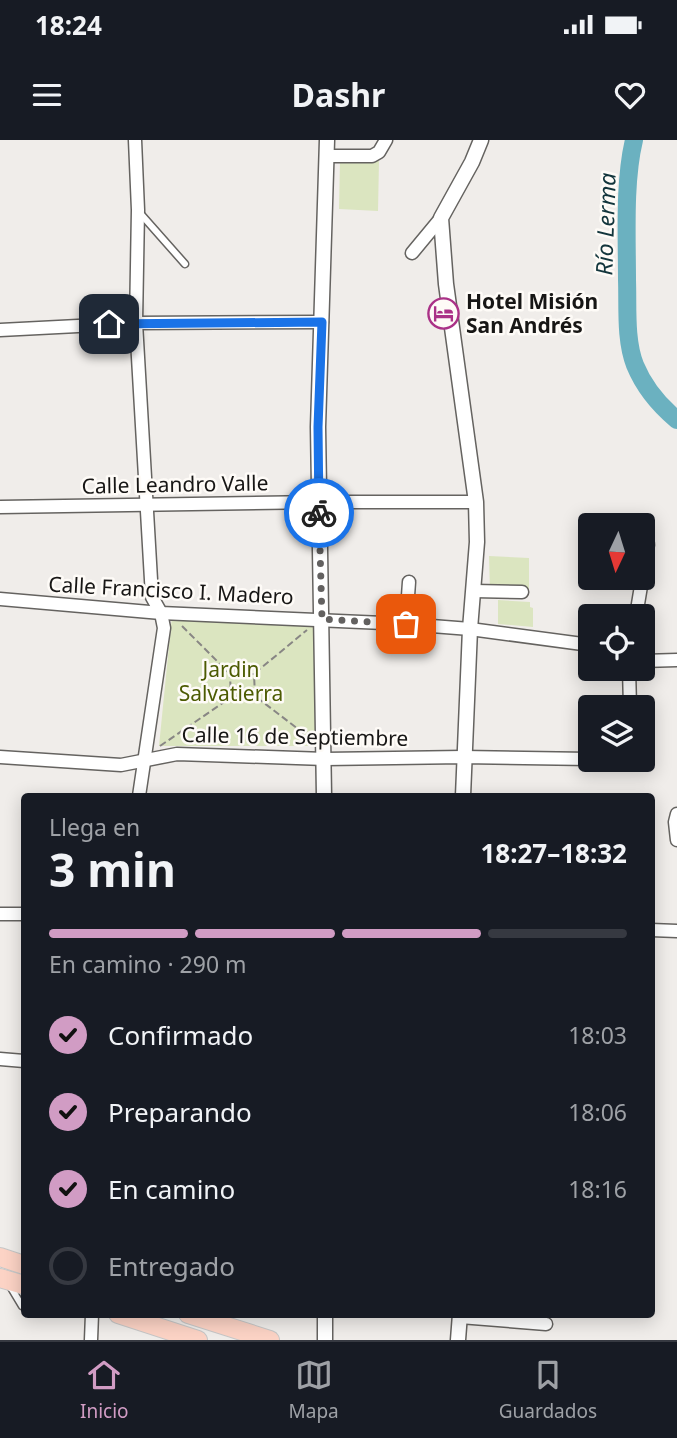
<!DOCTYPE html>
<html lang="es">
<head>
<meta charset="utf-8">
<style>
  :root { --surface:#171b24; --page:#242831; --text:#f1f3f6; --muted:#9ea1a6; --line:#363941; --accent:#d19cc4 }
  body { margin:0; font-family:"Noto Sans",sans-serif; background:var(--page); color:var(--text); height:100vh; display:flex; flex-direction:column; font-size:26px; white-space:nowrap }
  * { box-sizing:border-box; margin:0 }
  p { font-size:23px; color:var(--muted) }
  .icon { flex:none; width:38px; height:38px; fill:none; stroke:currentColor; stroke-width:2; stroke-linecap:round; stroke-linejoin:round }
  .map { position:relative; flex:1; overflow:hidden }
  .panel { position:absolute; left:21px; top:653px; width:634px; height:525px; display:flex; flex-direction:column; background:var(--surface); border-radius:7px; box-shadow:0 4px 18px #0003 }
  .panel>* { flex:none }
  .needle { width:46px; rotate:184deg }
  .fabs { position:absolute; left:578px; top:373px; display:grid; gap:14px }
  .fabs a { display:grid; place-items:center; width:77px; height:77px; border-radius:7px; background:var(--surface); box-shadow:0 4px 18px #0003; font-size:35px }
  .pin { position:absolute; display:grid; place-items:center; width:60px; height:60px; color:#fff; margin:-30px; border-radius:14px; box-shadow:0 4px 10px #0006 }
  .courier { position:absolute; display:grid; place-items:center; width:70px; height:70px; margin:-35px; border:5px solid #1a73e8; border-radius:50%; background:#fff; color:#222; box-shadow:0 2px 9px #0007 }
  .head em { font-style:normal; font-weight:700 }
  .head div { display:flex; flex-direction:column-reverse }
  .head { display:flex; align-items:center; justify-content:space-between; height:119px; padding:0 28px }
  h1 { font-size:46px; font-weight:700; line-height:52px }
  .bar { display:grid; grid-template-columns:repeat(4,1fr); gap:10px 7px; align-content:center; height:84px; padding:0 28px }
  .bar i { height:9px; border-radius:5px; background:var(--line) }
  .bar .selected { background:var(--accent) }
  .bar p { grid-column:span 4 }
  ol { padding:0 28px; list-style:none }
  li { display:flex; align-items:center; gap:21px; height:77px }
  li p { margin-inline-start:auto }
  li .icon { padding:7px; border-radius:50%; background:var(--accent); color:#111; stroke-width:4 }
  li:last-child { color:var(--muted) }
  li i { width:38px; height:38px; border:4px solid var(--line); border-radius:50% }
  .status { display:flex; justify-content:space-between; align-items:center; height:49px; padding:0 35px; background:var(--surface); direction:ltr }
  .status svg { height:19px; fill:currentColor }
  header { display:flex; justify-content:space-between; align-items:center; height:91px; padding:0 28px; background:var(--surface); font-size:32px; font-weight:700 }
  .tab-bar { display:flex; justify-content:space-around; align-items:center; height:98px; border-top:2px solid var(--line); background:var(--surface); font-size:19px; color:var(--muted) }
  .tab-bar a { display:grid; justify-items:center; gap:4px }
  .tab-bar .selected { color:var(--accent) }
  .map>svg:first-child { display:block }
</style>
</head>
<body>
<div class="status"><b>18:24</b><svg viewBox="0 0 49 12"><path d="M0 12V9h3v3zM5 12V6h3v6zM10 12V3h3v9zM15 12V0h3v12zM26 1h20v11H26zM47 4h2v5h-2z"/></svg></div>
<header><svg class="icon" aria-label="menu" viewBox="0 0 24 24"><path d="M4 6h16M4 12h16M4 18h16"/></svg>Dashr<svg class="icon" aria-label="heart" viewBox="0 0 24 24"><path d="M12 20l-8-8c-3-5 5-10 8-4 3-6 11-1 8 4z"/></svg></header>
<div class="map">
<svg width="677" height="1200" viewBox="0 0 677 1200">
  <rect width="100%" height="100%" fill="#f0edea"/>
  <g fill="#dbe5c0">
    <path d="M340,21H379L378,71L339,69Z"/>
    <path d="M489,416L529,418V451H490Z"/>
    <path d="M498,460L530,462V467L533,468V487L498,484Z"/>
    <path d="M172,476L319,481L320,606H159Z"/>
  </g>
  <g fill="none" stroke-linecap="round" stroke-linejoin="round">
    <path stroke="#6bb1c0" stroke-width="18" d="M634,0C624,41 627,97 627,140C628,167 625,199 635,225C644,247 659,265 677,280"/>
    <defs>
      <g id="service">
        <path d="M139,72L185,124"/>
        <path d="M10,1146L22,1166L24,1167"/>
      </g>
      <g id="minor">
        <path d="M135,0L138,70L136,183L152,457L161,473L164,488L139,656"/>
        <path d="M327,16H372L379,12L386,0"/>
        <path d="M412,113L441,78"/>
        <path d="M0,190L136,183L322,182"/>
        <path d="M0,367L319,362H476"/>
        <path d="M474,451L522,452"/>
        <path d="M0,459L161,473L406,484L470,489L590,505"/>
        <path d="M636,476L648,404"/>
        <path d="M406,484L409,442"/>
        <path d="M642,521L677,520"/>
        <path d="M629,528L630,567"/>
        <path d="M0,617L121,625L177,614L325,619L463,617L590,619"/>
        <path d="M619,620H623"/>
        <path d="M677,674L675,682L677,700"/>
        <path d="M0,774H24"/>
        <path d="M651,790L677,791"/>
        <path d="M0,919L24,921"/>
        <path d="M460,1177L546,1184"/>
        <path d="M91,1200L92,1174"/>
      </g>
      <g id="tertiary">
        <path d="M324,656L318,287L327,0"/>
        <path d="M463,656L470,489L477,402L476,362L446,144L441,78L472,22L481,0"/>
        <path d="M325,1200V1174"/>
        <path d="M458,1200L460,1174"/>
      </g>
      <g id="primary">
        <path d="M0,1117L24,1125"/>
        <path d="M0,1138L24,1145"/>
        <path d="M118,1174L198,1200"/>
        <path d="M188,1174L270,1200"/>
      </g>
    </defs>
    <use href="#service" stroke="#656360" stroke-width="9"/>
    <use href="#minor" stroke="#656360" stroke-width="15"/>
    <use href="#tertiary" stroke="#656360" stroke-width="17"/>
    <use href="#primary" stroke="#c7c7c7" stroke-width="20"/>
    <g stroke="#888684" stroke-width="2" stroke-dasharray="7 3.5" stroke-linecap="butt">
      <path d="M182,486L230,534"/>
      <path d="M255,533L307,490"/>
      <path d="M255,556L254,534L230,535L231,557L255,556L311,599"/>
      <path d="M160,606L230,558"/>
    </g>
    <use href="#service" stroke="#fff" stroke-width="6"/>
    <use href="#minor" stroke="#fff" stroke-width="12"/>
    <use href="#tertiary" stroke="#fff" stroke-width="14"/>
    <use href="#primary" stroke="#fcd3c5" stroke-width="18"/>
  </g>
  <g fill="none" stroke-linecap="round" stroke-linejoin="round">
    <path stroke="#636160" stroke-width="7" stroke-dasharray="0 12.6" d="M319,373L322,479L406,484"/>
    <path stroke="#1a73e8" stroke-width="9" d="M109,184L322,182L318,287L319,373"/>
  </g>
  <defs>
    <symbol id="hotel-ring" viewBox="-11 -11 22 22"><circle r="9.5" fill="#fefbf7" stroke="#aa3187" stroke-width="1.5"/><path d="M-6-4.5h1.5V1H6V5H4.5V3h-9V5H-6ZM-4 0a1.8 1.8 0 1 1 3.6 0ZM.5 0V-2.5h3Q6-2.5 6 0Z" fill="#aa3187"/></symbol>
  </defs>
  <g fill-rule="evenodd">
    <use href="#hotel-ring" x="426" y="156" width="35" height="35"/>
  </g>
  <g text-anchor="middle" stroke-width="5" stroke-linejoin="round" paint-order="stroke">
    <g font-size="21" font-weight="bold" fill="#171615" stroke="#fefbf7" text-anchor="start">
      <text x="466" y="169">Hotel Misión<tspan x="466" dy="24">San Andrés</tspan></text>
    </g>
    <g font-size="21" fill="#171615" stroke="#fefbf7">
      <text transform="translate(175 345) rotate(-1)" y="7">Calle Leandro Valle</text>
      <text transform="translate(171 451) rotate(3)" y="7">Calle Francisco I. Madero</text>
      <text transform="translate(295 597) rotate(1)" y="7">Calle 16 de Septiembre</text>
    </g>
    <g font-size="21" fill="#4c5b02" stroke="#fefbf7">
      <text x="231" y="537">Jardin<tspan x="231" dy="24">Salvatierra</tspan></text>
    </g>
    <g font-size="23" font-style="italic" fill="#12353c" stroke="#fefbf7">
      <text transform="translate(606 84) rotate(-88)" y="8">Río Lerma</text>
    </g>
  </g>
</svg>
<div class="fabs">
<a><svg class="needle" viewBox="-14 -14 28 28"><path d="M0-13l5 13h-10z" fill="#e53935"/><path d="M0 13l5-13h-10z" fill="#9ea1a6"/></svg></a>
<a><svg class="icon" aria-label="locate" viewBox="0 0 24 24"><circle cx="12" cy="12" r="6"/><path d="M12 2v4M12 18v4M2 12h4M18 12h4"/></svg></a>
<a><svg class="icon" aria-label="layers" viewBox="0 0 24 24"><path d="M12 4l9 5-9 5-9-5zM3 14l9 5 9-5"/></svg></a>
</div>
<div class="pin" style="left:406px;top:484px;background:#ea580c"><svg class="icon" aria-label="bag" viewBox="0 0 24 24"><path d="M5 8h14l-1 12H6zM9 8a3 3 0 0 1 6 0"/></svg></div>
<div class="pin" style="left:109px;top:184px;background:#1f2937"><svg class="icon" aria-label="home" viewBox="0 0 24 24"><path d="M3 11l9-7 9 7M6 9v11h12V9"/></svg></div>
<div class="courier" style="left:319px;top:373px"><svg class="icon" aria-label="bike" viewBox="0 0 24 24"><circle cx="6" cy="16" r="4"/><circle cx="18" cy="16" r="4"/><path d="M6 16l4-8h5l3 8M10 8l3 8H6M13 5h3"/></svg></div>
<section class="panel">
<div class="head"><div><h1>3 min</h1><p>Llega en</p></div><em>18:27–18:32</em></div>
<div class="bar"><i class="selected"></i><i class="selected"></i><i class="selected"></i><i></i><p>En camino · 290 m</p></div>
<ol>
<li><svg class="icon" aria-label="check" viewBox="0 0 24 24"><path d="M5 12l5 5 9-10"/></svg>Confirmado<p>18:03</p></li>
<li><svg class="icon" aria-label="check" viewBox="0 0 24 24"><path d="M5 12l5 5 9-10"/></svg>Preparando<p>18:06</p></li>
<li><svg class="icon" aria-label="check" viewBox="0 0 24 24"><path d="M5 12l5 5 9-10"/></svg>En camino<p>18:16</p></li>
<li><i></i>Entregado</li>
</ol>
</section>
</div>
<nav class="tab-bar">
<a class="selected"><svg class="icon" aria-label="home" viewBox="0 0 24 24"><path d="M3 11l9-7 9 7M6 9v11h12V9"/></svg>Inicio</a>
<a><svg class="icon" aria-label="map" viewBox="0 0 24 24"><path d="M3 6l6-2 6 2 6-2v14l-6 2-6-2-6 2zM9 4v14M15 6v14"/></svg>Mapa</a>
<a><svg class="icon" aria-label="saved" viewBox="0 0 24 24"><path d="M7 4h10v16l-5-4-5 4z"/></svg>Guardados</a>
</nav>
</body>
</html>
